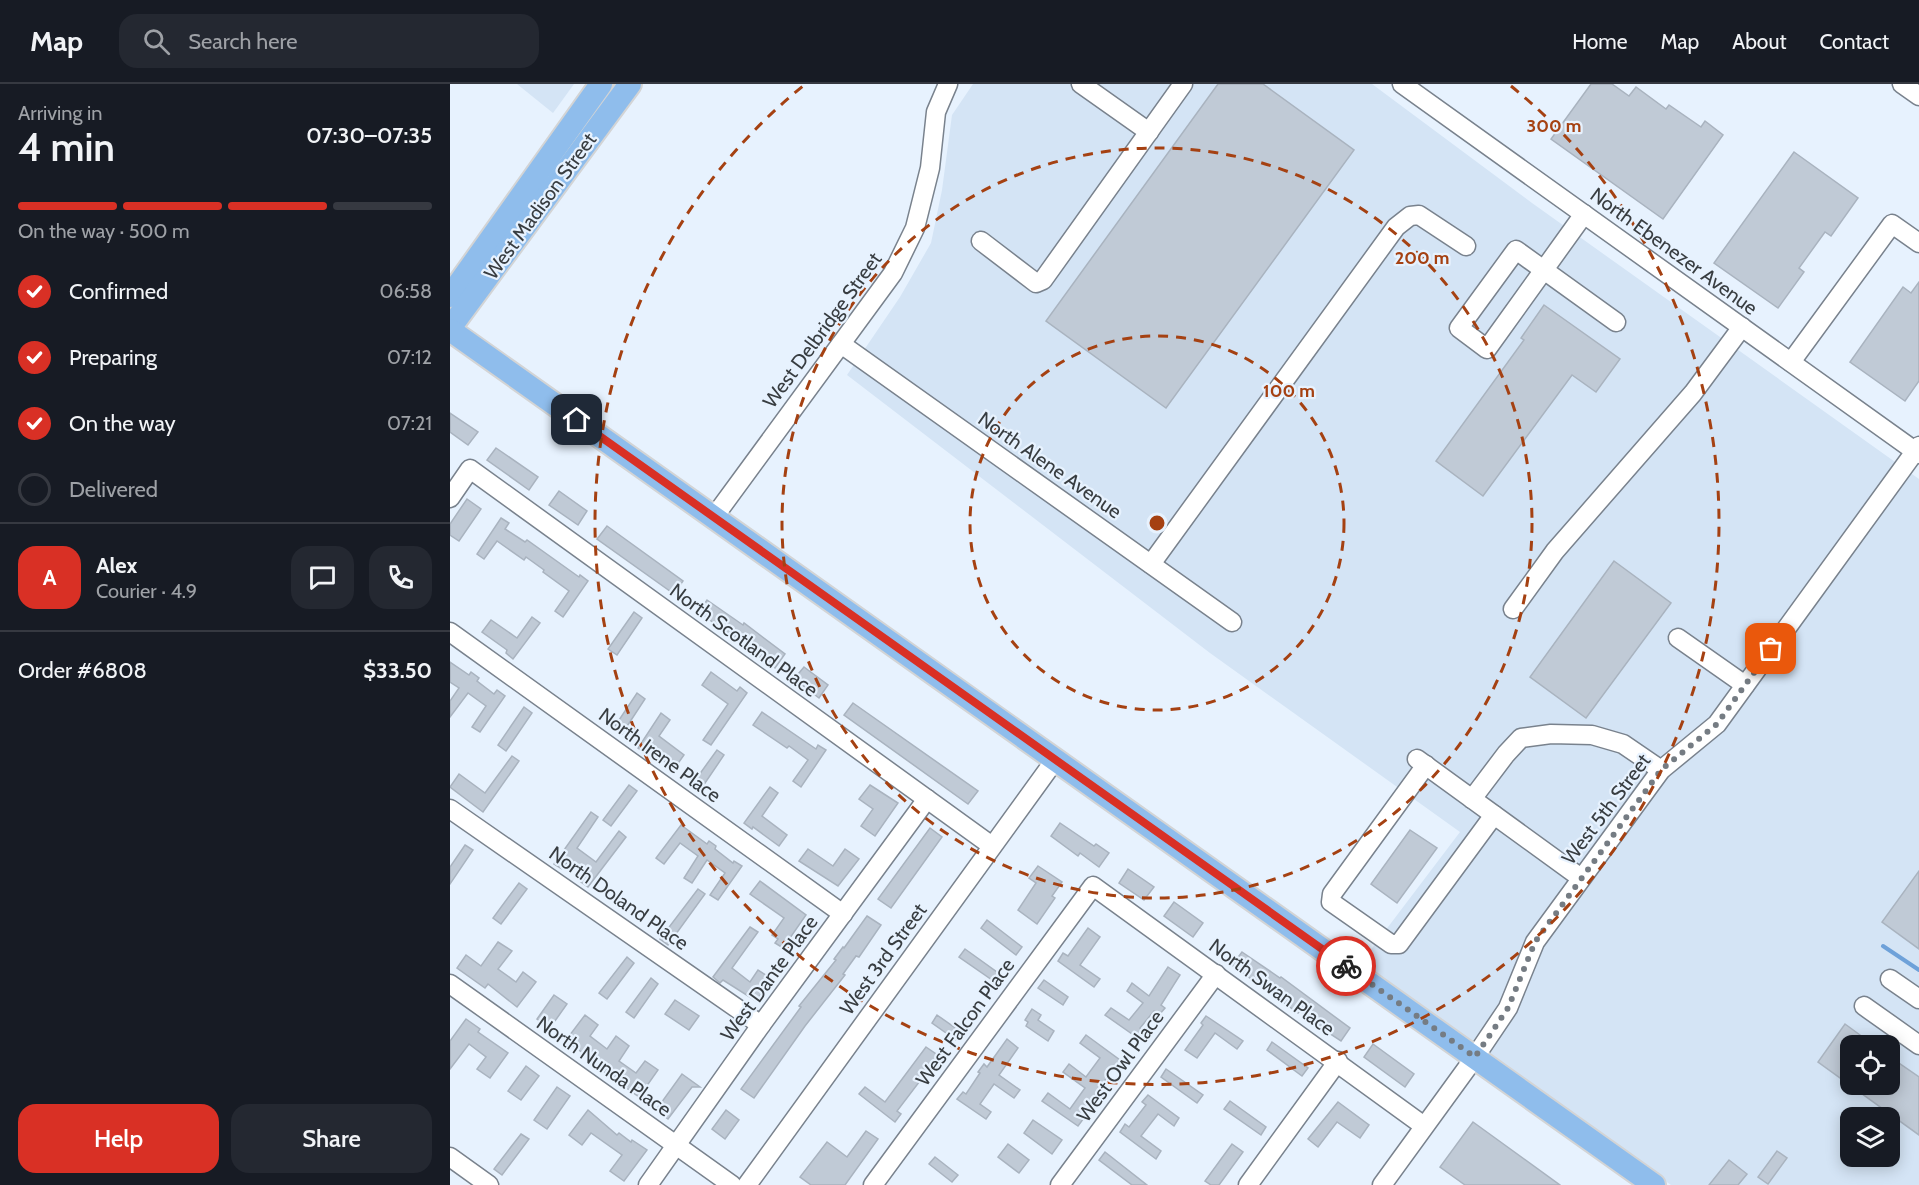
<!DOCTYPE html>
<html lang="en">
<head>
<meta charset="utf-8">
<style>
  :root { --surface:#171b24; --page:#242831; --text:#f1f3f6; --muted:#9ea1a6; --line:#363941; --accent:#d93025 }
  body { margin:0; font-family:Cabin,sans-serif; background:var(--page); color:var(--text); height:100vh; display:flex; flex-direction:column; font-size:22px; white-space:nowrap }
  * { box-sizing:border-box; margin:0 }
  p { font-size:20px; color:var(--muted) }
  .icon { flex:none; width:33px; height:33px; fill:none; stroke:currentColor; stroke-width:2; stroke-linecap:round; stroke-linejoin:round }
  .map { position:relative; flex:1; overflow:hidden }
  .details { display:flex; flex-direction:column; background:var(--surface); width:450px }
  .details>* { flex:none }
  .controls { position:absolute; left:1390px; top:951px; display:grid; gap:12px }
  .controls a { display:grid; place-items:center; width:60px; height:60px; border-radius:12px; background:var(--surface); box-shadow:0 3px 15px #0003; font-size:30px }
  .pin { position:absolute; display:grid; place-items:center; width:51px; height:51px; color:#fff; margin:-26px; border-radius:12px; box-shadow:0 3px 9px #0006 }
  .courier { position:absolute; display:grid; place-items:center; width:60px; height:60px; margin:-30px; border:4px solid #d93025; border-radius:50%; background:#fff; color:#222; box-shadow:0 2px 8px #0007 }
  .overview em { font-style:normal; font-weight:600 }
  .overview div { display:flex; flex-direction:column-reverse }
  .overview { display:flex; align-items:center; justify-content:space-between; height:102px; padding:0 18px }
  h1 { font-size:39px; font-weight:600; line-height:45px }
  .bar { display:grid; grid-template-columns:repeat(4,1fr); gap:9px 6px; align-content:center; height:72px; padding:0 18px }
  .bar i { height:8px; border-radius:4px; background:var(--line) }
  .bar .current { background:var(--accent) }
  .bar p { grid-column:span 4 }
  .line { display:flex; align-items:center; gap:15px; padding:0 18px; border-top:2px solid var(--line) }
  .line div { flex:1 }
  .round { display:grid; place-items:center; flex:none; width:63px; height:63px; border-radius:18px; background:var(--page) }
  ol { padding:0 18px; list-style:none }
  li { display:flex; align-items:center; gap:18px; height:66px }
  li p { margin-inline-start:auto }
  li .icon { padding:6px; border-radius:50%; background:var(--accent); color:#fff; stroke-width:4 }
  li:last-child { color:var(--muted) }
  li i { width:33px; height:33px; border:3px solid var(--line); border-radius:50% }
  .primary-button { display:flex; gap:12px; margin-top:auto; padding:12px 18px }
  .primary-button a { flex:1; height:69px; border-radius:18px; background:var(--accent); color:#fff; font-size:24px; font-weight:600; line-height:69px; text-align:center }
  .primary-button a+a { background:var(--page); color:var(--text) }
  header { display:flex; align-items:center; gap:36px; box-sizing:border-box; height:84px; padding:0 30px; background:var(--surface); border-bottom:2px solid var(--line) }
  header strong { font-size:28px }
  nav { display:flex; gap:33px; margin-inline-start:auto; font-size:21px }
  .search { width:420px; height:54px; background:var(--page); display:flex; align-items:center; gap:15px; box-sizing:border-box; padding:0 21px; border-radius:18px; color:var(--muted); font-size:22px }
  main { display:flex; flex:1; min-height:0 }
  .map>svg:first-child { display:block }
</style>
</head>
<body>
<header>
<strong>Map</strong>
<div class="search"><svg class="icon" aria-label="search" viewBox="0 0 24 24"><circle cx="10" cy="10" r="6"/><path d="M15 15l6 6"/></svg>Search here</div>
<nav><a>Home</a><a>Map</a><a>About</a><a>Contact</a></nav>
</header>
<main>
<section class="details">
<div class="overview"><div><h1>4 min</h1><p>Arriving in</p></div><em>07:30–07:35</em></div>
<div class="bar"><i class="current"></i><i class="current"></i><i class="current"></i><i></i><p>On the way · 500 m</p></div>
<ol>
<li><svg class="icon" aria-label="check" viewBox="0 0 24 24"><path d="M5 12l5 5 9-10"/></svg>Confirmed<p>06:58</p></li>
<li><svg class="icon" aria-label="check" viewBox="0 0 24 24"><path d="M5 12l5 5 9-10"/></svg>Preparing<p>07:12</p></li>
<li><svg class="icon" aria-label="check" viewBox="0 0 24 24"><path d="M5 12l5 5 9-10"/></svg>On the way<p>07:21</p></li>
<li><i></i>Delivered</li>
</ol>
<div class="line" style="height:108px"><b class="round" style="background:var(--accent);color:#fff">A</b><div><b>Alex</b><p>Courier · 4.9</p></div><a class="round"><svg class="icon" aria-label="chat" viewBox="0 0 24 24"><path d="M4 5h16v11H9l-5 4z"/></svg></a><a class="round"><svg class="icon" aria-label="phone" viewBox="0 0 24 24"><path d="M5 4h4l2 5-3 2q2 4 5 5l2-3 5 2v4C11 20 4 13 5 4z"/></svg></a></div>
<div class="line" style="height:78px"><div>Order #6808</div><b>$33.50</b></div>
<div class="primary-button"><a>Help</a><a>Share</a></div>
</section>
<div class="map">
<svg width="1469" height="1101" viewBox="0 0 1469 1101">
  <rect width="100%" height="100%" fill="#e7f2fe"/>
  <g fill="#d4e4f5" fill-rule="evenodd">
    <path d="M67,0H124L103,29Z"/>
    <path d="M523,0H922L1082,119L1469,395V1101H1221L910,880L1010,748L760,569L397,291L450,213L481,159L492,106L502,31ZM1401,962H1440V1000H1401ZM1401,1034H1440V1072H1401Z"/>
  </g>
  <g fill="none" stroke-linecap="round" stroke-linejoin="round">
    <path stroke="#6ea1d9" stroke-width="4" d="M1433,862L1469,886"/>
  </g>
  <g fill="#c0cad6" stroke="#a9b3bf" stroke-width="1.5">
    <path d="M768,0H813L904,66L716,324L596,237Z"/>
    <path d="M1141,0H1162L1179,12L1186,3L1216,25L1219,21L1251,43L1255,37L1273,51L1213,135L1101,55Z"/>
    <path d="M1344,68L1408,114L1381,152L1375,148L1349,184L1354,188L1328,224L1264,179Z"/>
    <path d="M1469,198V297L1455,317L1400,278L1453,203L1461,209Z"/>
    <path d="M1094,221L1170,275L1146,308L1122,291L1033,412L986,377L1074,256L1071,254Z"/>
    <path d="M0,329L28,348L18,361L0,348Z"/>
    <path d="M46,364L88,393L79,406L37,376Z"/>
    <path d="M109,407L137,427L128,441L99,421Z"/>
    <path d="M17,415L31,425L9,457L0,451V440Z"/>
    <path d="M51,434L59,439L55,445L75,458L77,456L129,493L130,491L138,497L113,533L105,527L119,507L93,488L94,486L76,473L74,476L47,457L34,475L27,470Z"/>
    <path d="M157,442L233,497L224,510L147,455Z"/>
    <path d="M1164,477L1221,519L1136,634L1080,593Z"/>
    <path d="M257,516L293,541L294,539L335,570L325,584L249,528Z"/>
    <path d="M184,528L192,534L167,571L158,565Z"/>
    <path d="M82,533L90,539L63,575L56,569L57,566L32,548L41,536L67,554Z"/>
    <path d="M0,578L19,591L21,588L29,594L27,597L44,610L47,606L55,612L30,648L22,643L36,622L18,609L0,633V617L9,604L0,598Z"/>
    <path d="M354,583L378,601L369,614L344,595Z"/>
    <path d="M261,588L287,607L290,603L297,609L261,661L253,656L278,620L252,601Z"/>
    <path d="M187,609L195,615L172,650L163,645Z"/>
    <path d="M403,619L528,707L518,720L394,631Z"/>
    <path d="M74,623L82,629L56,667L48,661Z"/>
    <path d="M312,628L366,665L368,661L376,666L351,703L343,697L358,676L339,662L337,664L303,641Z"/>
    <path d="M211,629L220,636L209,652L234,671L224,685L199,666L196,670L188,664Z"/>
    <path d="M267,666L274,671L249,708L241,702Z"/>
    <path d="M62,672L69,677L33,728L0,703L9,690L35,709Z"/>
    <path d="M179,701L187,707L161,742L153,736Z"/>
    <path d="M420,701L448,719L425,752L411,742L423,725L409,715Z"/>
    <path d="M320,703L328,709L312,732L337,751L329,762L303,743L302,745L294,739Z"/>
    <path d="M141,728L148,733L127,764L146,778L169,747L176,753L138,803L131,798L136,790L118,777L112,785L104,780Z"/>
    <path d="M610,739L644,762L646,760L659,769L649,783L630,769L628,772L601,752Z"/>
    <path d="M231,741L257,760L259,757L266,762L265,765L283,779L284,777L292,782L268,816L260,811L275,789L257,776L242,799L234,794L248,772L230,759L214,780L206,774Z"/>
    <path d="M480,744L492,753L441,824L428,815Z"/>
    <path d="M960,746L987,764L947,819L921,800Z"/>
    <path d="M15,761L23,766L0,800V783Z"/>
    <path d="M358,765L383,782L395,765L409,775L388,802L349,777Z"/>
    <path d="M588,782L612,798L602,812L605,814L587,840L568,826L586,799L579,794Z"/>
    <path d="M678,785L704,803L694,816L669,799Z"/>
    <path d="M1469,787V865L1432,838Z"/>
    <path d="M310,797L356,831L333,864L325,859L328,855L322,851L334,834L300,810Z"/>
    <path d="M69,799L77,805L51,840L43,834Z"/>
    <path d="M248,805L255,810L218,861L210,855Z"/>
    <path d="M724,818L753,839L743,853L714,832Z"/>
    <path d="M417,832L431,841L409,873L406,872L393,890L395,891L355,942L304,1014L291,1005L351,923L349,922L386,876L384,875L393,863L394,864Z"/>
    <path d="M537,836L572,863L566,871L531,844Z"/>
    <path d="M300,843L308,848L282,884L300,898L308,886L322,895L306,917L273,896L270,899L263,893Z"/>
    <path d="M638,844L650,853L630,881L650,895L644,903L608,877L613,869L618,872Z"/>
    <path d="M48,858L62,867L48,885L66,898L73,888L86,898L67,923L38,900L35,904L7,884L16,871L31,882Z"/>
    <path d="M515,865L551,891L545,898L509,873Z"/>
    <path d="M792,868L830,894L831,893L900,944L891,957L865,940L867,938L850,927L848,929L782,881Z"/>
    <path d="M177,873L184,879L157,915L149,909Z"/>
    <path d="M718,883L730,891L711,921L715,924L709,931L704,927L690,944L697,949L692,957L655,931L661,924L679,936L693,919L677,907L682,899L699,912Z"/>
    <path d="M201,894L208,900L184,934L176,928Z"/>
    <path d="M594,896L618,913L613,921L588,904Z"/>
    <path d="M104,911L117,920L100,944L87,935Z"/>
    <path d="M225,916L249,932L239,946L215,930Z"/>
    <path d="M582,925L591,931L588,936L604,947L598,957L576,942L578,938L575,936Z"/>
    <path d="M135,931L148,941L140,952L157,965L166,952L179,962L169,977L186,989L195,977L208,986L189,1013L146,982L147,980L116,956Z"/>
    <path d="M487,931L511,948L506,956L482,939Z"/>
    <path d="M756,932L793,957L787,965L765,949L747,974L735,966L753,941L751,939Z"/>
    <path d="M16,935L30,945L28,948L58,969L40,994L27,985L36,973L19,960L0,985V957Z"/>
    <path d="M1395,940L1425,962H1401V1000H1440V973L1469,993V1051L1368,978Z"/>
    <path d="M636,951L674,979L668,987L663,984L631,1032L634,1034L628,1042L592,1017L598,1009L620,1025L635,1004L613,988L619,980L636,993L650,974L630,959Z"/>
    <path d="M557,955L568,964L549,991L570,1006L564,1014L544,1000L530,1020L541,1028L536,1035L507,1015L513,1008L516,1010L530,989L528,988L534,980L537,983Z"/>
    <path d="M822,958L858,984L852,992L817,966Z"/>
    <path d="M923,960L964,990L955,1003L914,973Z"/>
    <path d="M476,963L489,972L447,1027L451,1030L445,1038L409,1010L415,1003L435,1018Z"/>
    <path d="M76,982L89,992L71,1016L58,1007Z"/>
    <path d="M716,985L753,1011L747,1019L711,993Z"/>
    <path d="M232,990L250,1003H242L218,1035L206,1026Z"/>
    <path d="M107,1003L120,1012L97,1045L84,1036Z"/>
    <path d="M698,1011L729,1034L724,1042L708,1030L691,1052L711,1067L706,1075L670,1048L675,1040L679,1043L696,1021L692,1018Z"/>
    <path d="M780,1017L816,1043L811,1051L774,1025Z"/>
    <path d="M888,1018L919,1041L910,1054L887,1038L868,1063L858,1055Z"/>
    <path d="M138,1026L167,1051L169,1049L181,1058L182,1056L197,1066L174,1097L160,1087L172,1071L141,1049L132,1061L119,1051Z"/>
    <path d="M276,1026L289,1036L275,1055L262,1045Z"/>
    <path d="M583,1036L612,1056L602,1070L574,1049Z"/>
    <path d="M1023,1038L1110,1101H1015L990,1083Z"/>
    <path d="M416,1047L428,1055L395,1101H361L350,1093L377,1058L397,1073Z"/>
    <path d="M71,1050L79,1055L52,1091L44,1085Z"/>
    <path d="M558,1060L579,1076L569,1089L548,1073Z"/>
    <path d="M782,1060L793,1068L769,1101H761L755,1097Z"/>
    <path d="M1327,1067L1337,1074L1318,1100L1308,1093Z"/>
    <path d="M655,1068L697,1101H682L649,1076Z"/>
    <path d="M485,1073L508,1091L502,1098L479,1080Z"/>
    <path d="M1279,1076L1297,1090L1288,1101H1259Z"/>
  </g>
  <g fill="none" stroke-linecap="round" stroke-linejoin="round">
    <defs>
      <g id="minor">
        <path d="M631,0L699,48"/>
        <path d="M952,0L1469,370"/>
        <path d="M1452,0L1469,12"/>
        <path d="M1134,130L1037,265L1009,244L1066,166L1166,238"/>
        <path d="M531,157L586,199L593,196L733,0"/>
        <path d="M391,260L782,538"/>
        <path d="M1341,278L1442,140L1469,159"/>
        <path d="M0,414L20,385L542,762"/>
        <path d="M264,433L443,189L465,144L480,84L486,28L498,0"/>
        <path d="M701,480L946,143L960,132L969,131L1016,162"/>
        <path d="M1063,525L1105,467L1243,309L1292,243"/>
        <path d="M0,548L393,830"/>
        <path d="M1228,554L1295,601"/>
        <path d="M967,675L1131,794"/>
        <path d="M976,681L882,810L881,818L941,860H949L1044,731"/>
        <path d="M1022,715L1056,670L1071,654L1101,650L1142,651L1173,660L1211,686"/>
        <path d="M0,725L311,941"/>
        <path d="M1440,895L1469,915"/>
        <path d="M0,900L282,1101"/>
        <path d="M1414,922L1469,961"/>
        <path d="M0,1073L39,1101"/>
        <path d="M198,1101L311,941L477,715"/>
        <path d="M297,1101L605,676"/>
        <path d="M423,1101L643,802L974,1042"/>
        <path d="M610,1101L766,890"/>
        <path d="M798,1101L888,977"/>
        <path d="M932,1101L1025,973L1058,924L1085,858L1211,686L1267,640L1469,362"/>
      </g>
      <g id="major">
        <path d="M0,212L151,0"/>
        <path d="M0,244L180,0"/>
        <path d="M0,246L1204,1101"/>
      </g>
    </defs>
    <use href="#minor" stroke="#79828d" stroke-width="21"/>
    <use href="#major" stroke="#d3d4d5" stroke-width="26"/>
    <use href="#minor" stroke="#fff" stroke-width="18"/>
    <use href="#major" stroke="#8fbdec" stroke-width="22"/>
  </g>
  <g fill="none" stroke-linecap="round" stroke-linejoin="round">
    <path stroke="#757c83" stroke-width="6" stroke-dasharray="0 10.8" d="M896,882L1025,973L1058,924L1085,858L1211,686L1267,640L1321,565"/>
    <path stroke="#d93025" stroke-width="8" d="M127,336L896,882"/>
  </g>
  <g fill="none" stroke="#a54112" stroke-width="3" stroke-dasharray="10 8">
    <circle cx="707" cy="439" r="187"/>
    <circle cx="707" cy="439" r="375"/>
    <path d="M1061 2A562 562 0 1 1 353 2"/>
  </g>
  <g text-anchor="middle" stroke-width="4.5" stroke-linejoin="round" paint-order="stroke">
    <g font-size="20" fill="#383d41" stroke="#e7f2fe">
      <text transform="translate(90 122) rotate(-54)" y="7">West Madison Street</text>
      <text transform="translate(1224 167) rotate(36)" y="7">North Ebenezer Avenue</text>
      <text transform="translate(372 246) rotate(-54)" y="7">West Delbridge Street</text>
      <text transform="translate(600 381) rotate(35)" y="7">North Alene Avenue</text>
      <text transform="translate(294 556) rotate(36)" y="7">North Scotland Place</text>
      <text transform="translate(210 671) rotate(36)" y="7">North Irene Place</text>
      <text transform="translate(1156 725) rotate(-53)" y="7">West 5th Street</text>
      <text transform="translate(169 814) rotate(35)" y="7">North Doland Place</text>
      <text transform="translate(433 875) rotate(-54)" y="7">West 3rd Street</text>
      <text transform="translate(319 894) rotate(-54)" y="7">West Dante Place</text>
      <text transform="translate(822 903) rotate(36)" y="7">North Swan Place</text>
      <text transform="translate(515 938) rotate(-54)" y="7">West Falcon Place</text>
      <text transform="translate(154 982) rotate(35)" y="7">North Nunda Place</text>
      <text transform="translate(670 982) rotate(-54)" y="7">West Owl Place</text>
    </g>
  </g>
  <circle cx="707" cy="439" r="9" fill="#a54112" stroke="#e7f2fe" stroke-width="3"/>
  <g font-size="18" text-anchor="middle" font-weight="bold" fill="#a54112" stroke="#e7f2fe" stroke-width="4.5" stroke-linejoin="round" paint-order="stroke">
    <text x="1104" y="48">300 m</text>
    <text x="972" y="180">200 m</text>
    <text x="839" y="313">100 m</text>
  </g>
</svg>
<div class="controls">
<a><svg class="icon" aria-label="locate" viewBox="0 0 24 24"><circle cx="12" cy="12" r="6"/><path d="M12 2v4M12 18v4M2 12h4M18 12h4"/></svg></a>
<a><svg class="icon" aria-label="layers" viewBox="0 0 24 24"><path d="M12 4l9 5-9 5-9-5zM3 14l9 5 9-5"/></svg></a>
</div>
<div class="pin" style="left:1321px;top:565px;background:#ea580c"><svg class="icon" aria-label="bag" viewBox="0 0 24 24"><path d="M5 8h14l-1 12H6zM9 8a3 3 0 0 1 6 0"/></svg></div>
<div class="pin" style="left:127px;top:336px;background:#1f2937"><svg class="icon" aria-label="home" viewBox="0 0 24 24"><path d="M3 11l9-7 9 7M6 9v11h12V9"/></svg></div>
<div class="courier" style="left:896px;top:882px"><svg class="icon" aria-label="bike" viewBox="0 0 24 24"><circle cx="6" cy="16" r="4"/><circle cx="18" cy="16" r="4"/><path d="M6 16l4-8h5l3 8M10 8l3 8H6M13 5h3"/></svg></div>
</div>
</main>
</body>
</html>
